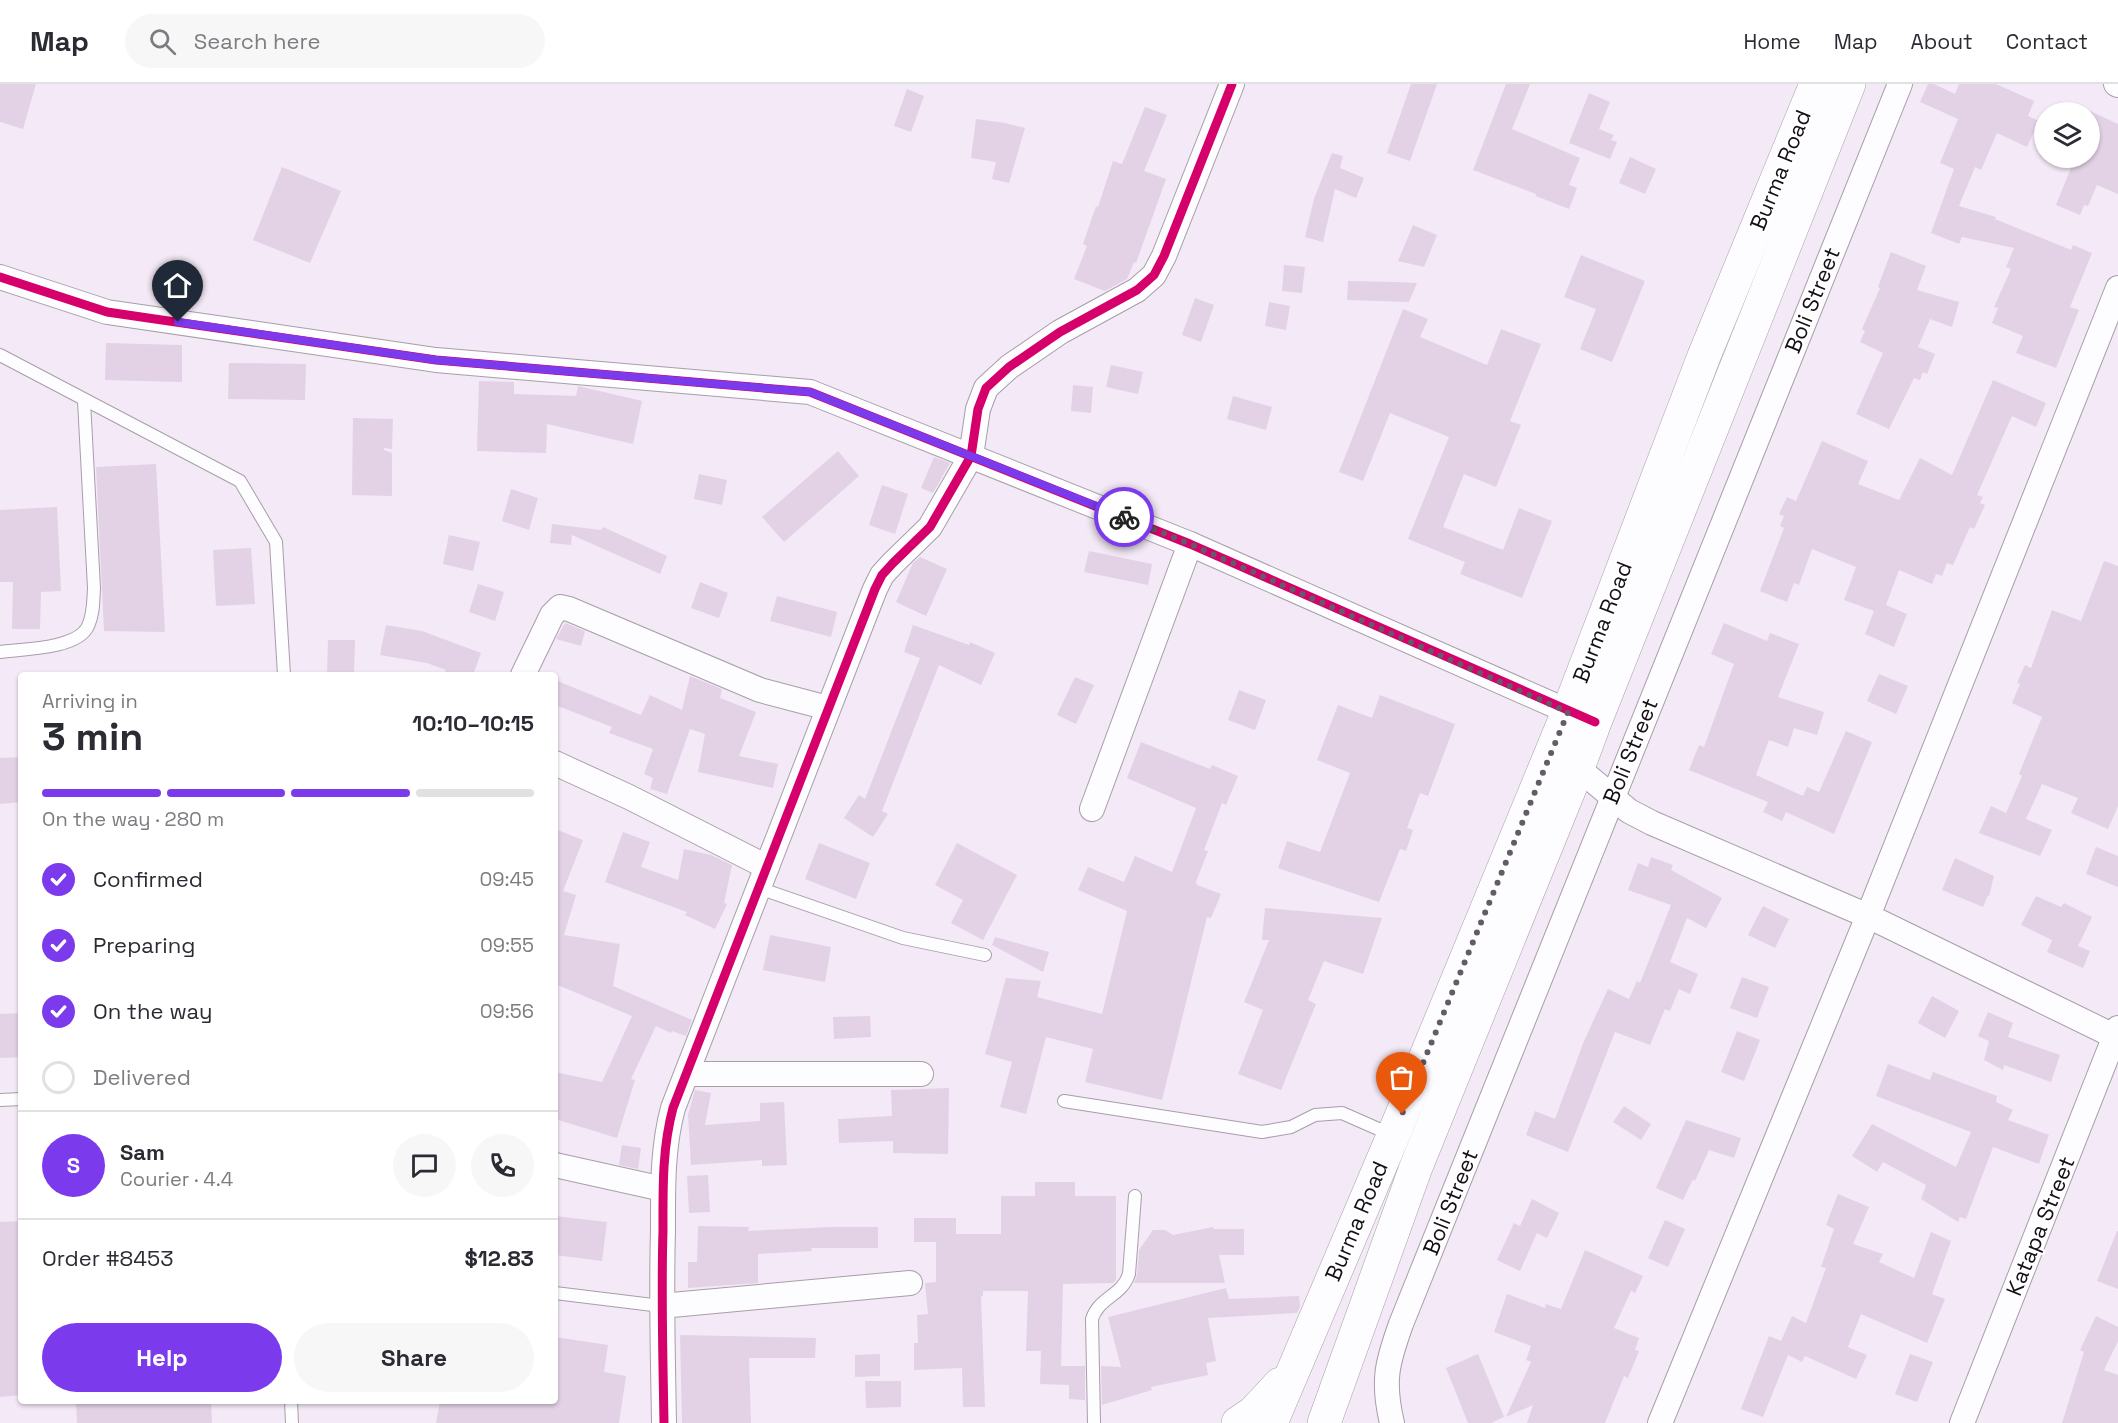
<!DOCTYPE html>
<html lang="en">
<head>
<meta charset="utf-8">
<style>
  :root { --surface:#fff; --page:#f7f7f7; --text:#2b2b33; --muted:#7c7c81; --line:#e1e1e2; --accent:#7c3aed }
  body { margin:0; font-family:"Space Grotesk",sans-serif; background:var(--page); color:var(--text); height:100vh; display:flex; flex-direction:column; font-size:22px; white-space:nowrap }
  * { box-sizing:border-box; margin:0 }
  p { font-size:20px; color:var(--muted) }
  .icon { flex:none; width:33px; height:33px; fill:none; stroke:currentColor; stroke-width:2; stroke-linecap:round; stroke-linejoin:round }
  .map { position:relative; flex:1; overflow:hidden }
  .details { position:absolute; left:18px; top:588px; width:540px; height:732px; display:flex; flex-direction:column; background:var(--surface); border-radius:6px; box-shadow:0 2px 4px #0004 }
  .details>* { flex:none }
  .buttons { position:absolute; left:2034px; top:18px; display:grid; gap:12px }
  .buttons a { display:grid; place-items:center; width:66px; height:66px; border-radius:50%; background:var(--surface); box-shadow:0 2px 4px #0004; font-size:30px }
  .pin { position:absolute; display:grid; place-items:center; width:51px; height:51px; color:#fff; margin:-62px -26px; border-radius:50% 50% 50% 0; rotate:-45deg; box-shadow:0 0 6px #0007 }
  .pin .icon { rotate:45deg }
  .courier { position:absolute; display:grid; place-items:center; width:60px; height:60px; margin:-30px; border:4px solid #7c3aed; border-radius:50%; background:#fff; color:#222; box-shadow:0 2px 8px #0007 }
  .summary em { font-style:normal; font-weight:600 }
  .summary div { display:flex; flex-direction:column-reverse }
  .summary { display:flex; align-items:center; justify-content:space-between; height:102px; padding:0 24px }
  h1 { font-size:39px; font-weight:600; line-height:45px }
  .bar { display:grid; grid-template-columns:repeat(4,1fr); gap:9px 6px; align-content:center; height:72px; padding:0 24px }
  .bar i { height:8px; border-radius:4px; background:var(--line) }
  .bar .selected { background:var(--accent) }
  .bar p { grid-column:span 4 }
  .line { display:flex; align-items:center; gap:15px; padding:0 24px; border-top:2px solid var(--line) }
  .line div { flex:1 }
  .round { display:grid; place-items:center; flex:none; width:63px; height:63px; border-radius:32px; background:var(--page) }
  ol { padding:0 24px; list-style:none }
  li { display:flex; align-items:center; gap:18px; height:66px }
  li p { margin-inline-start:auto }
  li .icon { padding:6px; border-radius:50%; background:var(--accent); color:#fff; stroke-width:4 }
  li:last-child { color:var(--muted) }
  li i { width:33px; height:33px; border:3px solid var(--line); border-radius:50% }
  .cta { display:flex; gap:12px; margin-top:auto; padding:12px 24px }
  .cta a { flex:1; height:69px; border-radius:36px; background:var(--accent); color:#fff; font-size:24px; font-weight:600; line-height:69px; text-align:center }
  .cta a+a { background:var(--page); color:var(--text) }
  header { display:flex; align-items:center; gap:36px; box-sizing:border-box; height:84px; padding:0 30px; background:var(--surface); border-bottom:2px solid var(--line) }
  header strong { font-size:28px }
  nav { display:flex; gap:33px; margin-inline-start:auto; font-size:21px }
  .search { width:420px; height:54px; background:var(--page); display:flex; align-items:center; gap:15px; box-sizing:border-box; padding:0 21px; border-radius:33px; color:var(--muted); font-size:22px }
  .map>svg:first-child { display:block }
</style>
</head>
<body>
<header>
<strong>Map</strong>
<div class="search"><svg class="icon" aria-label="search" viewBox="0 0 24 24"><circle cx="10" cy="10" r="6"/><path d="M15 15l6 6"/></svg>Search here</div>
<nav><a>Home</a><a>Map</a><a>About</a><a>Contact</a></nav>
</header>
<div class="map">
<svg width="2118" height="1339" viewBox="0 0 2118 1339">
  <rect width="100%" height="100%" fill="#f4e9f6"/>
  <g fill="#e3d2e6">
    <path d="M0,0H36L23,45L0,38Z"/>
    <path d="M1411,0H1437L1410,77L1387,69Z"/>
    <path d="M1506,0H1530L1512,45L1580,74L1569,101L1577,104L1569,125L1536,112V110L1473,86Z"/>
    <path d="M1928,0H1934L1955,10L1959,0H1996L2034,17L2028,32L2039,37L2027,63L1997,49L1981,86L1975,83L1959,122L1996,133L1995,135L2071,166L2073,161L2092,169L2070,223L2079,226L2056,284L2016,269L2023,252L1992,239L1998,224L1994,223L2011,185L2006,183L2014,164L1962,153L1959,160L1931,149L1954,85L1940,79L1958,35L1920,18Z"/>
    <path d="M907,5L924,12L911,48L894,42Z"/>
    <path d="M1589,9L1610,18L1599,45L1614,51L1611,56L1617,58L1610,75L1569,59Z"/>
    <path d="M1145,23L1167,31L1144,87L1166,95L1136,179L1134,178L1127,195L1105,207L1074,195L1087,162L1083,160L1096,122L1098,123L1113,77L1122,80Z"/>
    <path d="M2090,27L2118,40V110L2097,101L2088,122L2084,121L2080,131L2056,121L2075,74H2090Z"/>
    <path d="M976,35L1005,39L1025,44L1009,99L992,95L996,78L971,74Z"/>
    <path d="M1332,69L1343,72L1340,84L1364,94L1356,114L1335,105L1323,158L1305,153L1314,115Z"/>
    <path d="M1630,73L1656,85L1645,110L1619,99Z"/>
    <path d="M282,83L341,107L310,179L253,156Z"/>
    <path d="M1413,141L1437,151L1424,183L1398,177Z"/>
    <path d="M1891,168L1926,182L1917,206L1959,218L1952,243L1930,235L1918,263L1935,270L1927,290L1923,288L1920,296L1914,294L1889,345L1856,330L1883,269L1860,258L1865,247L1862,245L1880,204L1878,203Z"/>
    <path d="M1581,171L1645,197L1612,278L1580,265L1596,225L1564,213Z"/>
    <path d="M1284,181L1305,183L1302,209L1282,207Z"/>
    <path d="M1348,197L1395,198L1417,199L1409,218L1347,216Z"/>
    <path d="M1195,214L1214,221L1201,258L1182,251Z"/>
    <path d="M1269,218L1290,222L1286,246L1265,242Z"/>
    <path d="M1403,225L1428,235L1420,253L1487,281L1501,245L1541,260L1510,337L1521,341L1496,403L1464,390L1443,443L1503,466L1519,424L1552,437L1522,514L1460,490L1465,478L1408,455L1449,353L1390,329L1363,397L1339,388Z"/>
    <path d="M106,259L182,261V298L105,296Z"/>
    <path d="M229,279L306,280L305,316L228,315Z"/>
    <path d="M1111,281L1143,288L1138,310L1106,303Z"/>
    <path d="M1993,296L2046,319L2036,343L2012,332L1977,411L1983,413L1980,419L1985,421L1974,445L1970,443L1953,481L1947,479L1942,492L1936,490L1932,500L1899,486L1886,521L1907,530L1894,563L1865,550L1874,527L1844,516L1856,483L1812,465L1799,501L1794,499L1787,518L1760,507L1784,444L1780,442L1784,432L1779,430L1787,413L1796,417L1822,357L1868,377L1858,400L1899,416L1920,374L1952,391Z"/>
    <path d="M479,297L514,298V310L576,312L578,302L642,317L633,360L547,340L546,369L477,367Z"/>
    <path d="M1073,301L1093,303L1091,329L1071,327Z"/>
    <path d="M1233,312L1272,323L1266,346L1227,335Z"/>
    <path d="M353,334L393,335L392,365L384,364V366L392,369V412L352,411Z"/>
    <path d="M838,367L859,392L784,458L762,433Z"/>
    <path d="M934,373L950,379L933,409L921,404Z"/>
    <path d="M156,380L165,548L104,547L96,383Z"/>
    <path d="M699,390L727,396L722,421L694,415Z"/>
    <path d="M882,401L908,410L895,450L869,441Z"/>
    <path d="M511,405L538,414L529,446L502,437Z"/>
    <path d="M57,423L61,507L41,508L40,545H12L13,498H0V426Z"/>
    <path d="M552,440L601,446L603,443L667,472L660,490L572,451L571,461L550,459Z"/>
    <path d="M449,451L480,458L473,487L443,480Z"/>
    <path d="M251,464L255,520L216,522L213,466Z"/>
    <path d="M1089,467L1152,480L1148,501L1084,488Z"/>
    <path d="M920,473L947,485L926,532L896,518L913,479Z"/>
    <path d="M2104,477L2118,482V722L2108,745L2071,729L2078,714L2042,700L2026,735L2052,746L2040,772L1979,749L1991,722L2006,729L2022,692L2019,690L2042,633L2012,619L2020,600L2017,599L2025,581L2031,584L2052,526L2081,537Z"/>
    <path d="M700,498L728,509L719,534L691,524Z"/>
    <path d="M478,500L504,508L495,537L469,528Z"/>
    <path d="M777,512L837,528L831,553L770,537Z"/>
    <path d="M565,539L585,547L581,562L556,555Z"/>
    <path d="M1724,539L1767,557L1770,549L1799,560L1778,613L1824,628L1817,651L1794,644L1788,663L1769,656L1756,691L1803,712L1807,703L1819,708L1846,647L1872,658L1834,750L1786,728L1782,737L1763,728L1768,718L1689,686L1699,661L1704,663L1734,580L1711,570Z"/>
    <path d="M386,541L422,547L481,569L473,591H444L446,586L427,579L380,571Z"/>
    <path d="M913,541L969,561L970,558L995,569L981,601L939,581L882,727L888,730L873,753L844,734L859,711L865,715L920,574L904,568Z"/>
    <path d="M328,556H355L354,591H327Z"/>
    <path d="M1879,590L1908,602L1896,630L1867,617Z"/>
    <path d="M690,592L722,605L720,614L756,628L739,672L778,680L773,704L698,688L705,650L690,645L667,710L650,705L653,694L644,690L653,665L609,649L612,643L555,621V596L641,631L650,611L682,626Z"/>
    <path d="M1075,593L1094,601L1076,640L1057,631Z"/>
    <path d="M1239,606L1266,616L1255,646L1228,636Z"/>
    <path d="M1380,611L1455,640L1428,712L1420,709L1407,744L1413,746L1406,767L1400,765L1379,818L1278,784L1287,757L1320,768L1350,689L1317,676L1338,621L1372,634Z"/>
    <path d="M1141,658L1210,685L1212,681L1238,692L1226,721L1222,719L1204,766L1208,767L1196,798L1197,801L1221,810L1211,834L1207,833L1162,1016L1085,998L1093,965L1046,953L1026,1030L1000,1023L1012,978L985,970L1006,894L1041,897L1037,913L1102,930L1127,827L1078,806L1088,783L1124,798L1135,772L1172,788L1196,724L1127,694Z"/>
    <path d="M21,673V718L0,720V674Z"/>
    <path d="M555,745L583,756L563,807L576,811L564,851L620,860L613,902L692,936L686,952L672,947L671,949L656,942L631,995L635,996L617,1054L555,1035V988L602,998L632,932L555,900Z"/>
    <path d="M623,748L650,758L641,783L678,796L684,765L711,771L732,781L724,819L727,820L715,845L685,831L687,828L605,798Z"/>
    <path d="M819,759L870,779L856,815L805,795Z"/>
    <path d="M957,759L1017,791L983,856L951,839L963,816L935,801Z"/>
    <path d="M2096,763L2118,772V803L2086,790Z"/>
    <path d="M1651,773L1673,781L1671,786L1722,814L1706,844L1687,834L1670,878L1698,890L1690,910L1679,905L1670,927L1665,925L1650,961L1615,948L1568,1068L1526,1051L1535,1027L1555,1035L1584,957L1608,905L1629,915L1637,897L1640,899L1671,821L1628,806L1638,779L1648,783Z"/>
    <path d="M1955,774L1994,792L1989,812L1988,811L1983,823L1942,806Z"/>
    <path d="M2036,812L2061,823L2064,819L2092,833L2078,862L2090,867L2083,884L2047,868L2052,856L2021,841Z"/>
    <path d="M1763,822L1789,835L1775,864L1748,851Z"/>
    <path d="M1265,824L1382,834L1363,890L1324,877L1308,916L1316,920L1281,1006L1238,990L1263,926L1244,918L1269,856H1262Z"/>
    <path d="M770,851L831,863L825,898L763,886Z"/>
    <path d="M995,853L1049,868L1043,888L992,861Z"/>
    <path d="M1742,893L1769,903L1757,934L1730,924Z"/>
    <path d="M1932,912L1959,927L1945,954L1918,939Z"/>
    <path d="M1988,928L2013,939L2008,953L2060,971L2051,998L2004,981L2003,986L1984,976L1989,957L1978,952Z"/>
    <path d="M21,929V973L0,974V930Z"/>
    <path d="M870,932L871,953L834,955L833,933Z"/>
    <path d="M1737,947L1760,956L1744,997L1721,988Z"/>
    <path d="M1888,980L1930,996L1933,988L1997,1012L1996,1018L2013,1026L2008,1036L2049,1051L2039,1080L1993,1063L1966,1135L1960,1133L1958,1138L1921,1115L1926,1101L1883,1078L1877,1088L1852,1072L1872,1040L1956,1083L1971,1048L1876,1012Z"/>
    <path d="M949,1004L948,1070L893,1069V1057L839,1059L838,1035L892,1032L891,1006Z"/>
    <path d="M695,1006L711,1009L705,1041L760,1037V1019L784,1018L787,1081L762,1082V1076L691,1081L688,1031Z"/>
    <path d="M1624,1022L1651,1040L1641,1056L1613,1038Z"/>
    <path d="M1686,1036L1741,1054L1734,1074L1709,1066L1695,1097L1693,1095L1683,1116L1656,1104Z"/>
    <path d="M622,1061L641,1064L638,1085L619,1081Z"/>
    <path d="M708,1091L710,1128L689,1129L687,1092Z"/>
    <path d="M1035,1098H1075V1112H1116V1196L1113,1199L1063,1200L1061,1282H1085V1316L1069,1315V1301L1040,1300L1041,1267H1026L1028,1207H983V1212H981L985,1323H963L962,1284L914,1286V1259H918L917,1231L928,1230L925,1199L936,1198V1158H914V1134H956V1150H1001V1112H1035Z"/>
    <path d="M1838,1110L1869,1123L1853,1160L1883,1170L1879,1178L1914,1194L1931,1148L1951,1157L1932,1210L1945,1215L1927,1259L1861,1230L1848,1263L1867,1271L1856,1295L1805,1272L1802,1278L1788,1271L1763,1333L1741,1325L1769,1252L1781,1257L1792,1232L1806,1239L1826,1184L1821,1183L1834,1145L1826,1141Z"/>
    <path d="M1532,1115L1559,1129L1547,1154L1537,1149L1520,1187L1497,1176L1514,1139L1520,1142Z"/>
    <path d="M555,1132L607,1138L602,1177L555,1171Z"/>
    <path d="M1665,1136L1685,1145L1668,1183L1648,1174Z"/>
    <path d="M21,1137V1311L0,1313V1138Z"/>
    <path d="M698,1142L749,1143L748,1147L831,1143H878V1164H811L812,1167L758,1170V1199L688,1204V1178H697Z"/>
    <path d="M1213,1143L1214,1145H1244V1171H1219L1225,1199H1134L1137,1191L1139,1166L1153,1146H1165L1173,1151Z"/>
    <path d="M2117,1147H2118V1205L2097,1197Z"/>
    <path d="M1585,1166L1643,1192L1635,1209L1631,1207L1614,1244L1639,1254L1635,1266L1639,1267L1628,1294L1624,1292L1605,1339H1527L1533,1321L1506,1333L1531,1278L1526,1276L1531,1262L1494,1248L1507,1210L1545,1224L1546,1220L1561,1225Z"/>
    <path d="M1226,1204L1229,1215L1299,1212L1300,1223L1297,1229L1208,1234L1216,1277L1206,1279L1208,1291L1151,1303L1152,1306L1102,1321L1101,1282L1121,1283L1108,1233Z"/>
    <path d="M2096,1232L2118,1243V1257L2104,1286L2118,1291V1339H2062L2084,1268L2080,1266Z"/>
    <path d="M680,1251L816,1254L815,1274H749L751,1339H682Z"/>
    <path d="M555,1253L608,1261L604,1288L626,1292L619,1339H436L440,1317H555Z"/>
    <path d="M880,1270V1292L855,1293V1271Z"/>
    <path d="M1478,1270L1504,1333L1491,1339H1468L1446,1284Z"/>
    <path d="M1910,1270L1933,1278L1917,1318L1895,1310Z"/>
    <path d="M865,1297H901V1323L866,1324Z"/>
    <path d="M76,1317H211L212,1339H77Z"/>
  </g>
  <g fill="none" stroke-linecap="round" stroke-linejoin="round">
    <defs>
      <g id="service">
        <path d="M0,271L240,397L276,458L284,591"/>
        <path d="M0,568C22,565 78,565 88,542C94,529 93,517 94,504L84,317"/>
        <path d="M759,804L903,854L985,871"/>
        <path d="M0,1016L21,1015"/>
        <path d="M1064,1017L1262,1048L1291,1043L1315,1031L1342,1029L1392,1051"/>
        <path d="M555,1209L661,1222"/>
        <path d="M291,1317L292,1339"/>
        <path d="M1094,1339L1092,1235C1099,1213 1122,1212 1129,1190L1135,1112"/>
      </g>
      <g id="minor">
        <path d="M2116,0L2118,1"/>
        <path d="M0,193L107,228L436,276L810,308L1190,460L1583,634"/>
        <path d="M523,591L552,531L560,523L569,525L760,606L828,624"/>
        <path d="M555,679L629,713L767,783"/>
        <path d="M1578,684L1629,727L1652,739L1868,832L2118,954"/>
        <path d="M1092,725L1190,460"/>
        <path d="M687,990H921"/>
        <path d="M555,1081L663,1105"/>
        <path d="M661,1222L910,1199"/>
        <path d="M664,1339C663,1275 661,1211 663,1147C663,1105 662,1065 673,1024L875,505L882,491L893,479L930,443L971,372L978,325L986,304L1009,283L1060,248L1137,206L1154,191L1164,172L1232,0"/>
        <path d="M1392,1339C1382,1297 1387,1279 1401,1240L1900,0"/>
        <path d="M1660,1339L1868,832L2118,204"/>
        <path d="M1962,1339L2118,944"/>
      </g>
      <g id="secondary">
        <path d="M1238,1339L1253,1329L1280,1300"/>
        <path d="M1271,1339L1393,1052L1568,628L1704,272L1816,0"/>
        <path d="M1324,1339L1416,1083L1578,684L1595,638L1849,0"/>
      </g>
    </defs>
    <use href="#service" stroke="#a79fa8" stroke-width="14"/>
    <use href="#minor" stroke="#a79fa8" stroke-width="26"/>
    <use href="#secondary" stroke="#a79fa8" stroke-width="34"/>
    <use href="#service" stroke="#fdfcfe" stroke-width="12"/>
    <use href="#minor" stroke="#fdfcfe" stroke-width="24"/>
    <use href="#secondary" stroke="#fdfcfe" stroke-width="33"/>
    <defs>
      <g id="cycleway">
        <path d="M0,193L107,228L436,276L810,308L1190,460L1595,638"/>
        <path d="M664,1339C663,1275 661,1211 663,1147C663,1105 662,1065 673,1024L875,505L882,491L893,479L930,443L971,372L978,325L986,304L1009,283L1060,248L1137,206L1154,191L1164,172L1232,0"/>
      </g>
    </defs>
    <use href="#cycleway" stroke="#fff" stroke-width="13"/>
    <use href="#cycleway" stroke="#d6006c" stroke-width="9"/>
  </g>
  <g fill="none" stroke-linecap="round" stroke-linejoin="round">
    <path stroke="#635b65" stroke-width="6" stroke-dasharray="0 10.8" d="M1124,433L1190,460L1568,628L1402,1030"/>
    <path stroke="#7c3aed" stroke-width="8" d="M178,238L436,276L810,308L1124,433"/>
  </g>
  <g text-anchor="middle" stroke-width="4.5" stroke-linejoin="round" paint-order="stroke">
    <g font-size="22" fill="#150f17" stroke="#fff">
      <text transform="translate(1780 86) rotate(-68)" y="8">Burma Road</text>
      <text transform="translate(1812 216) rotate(-68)" y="8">Boli Street</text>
      <text transform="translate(1602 538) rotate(-69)" y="8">Burma Road</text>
      <text transform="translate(1630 667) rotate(-68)" y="8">Boli Street</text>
      <text transform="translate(1450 1118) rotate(-68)" y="8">Boli Street</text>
      <text transform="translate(1356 1137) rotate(-67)" y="8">Burma Road</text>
      <text transform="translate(2040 1142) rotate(-68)" y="8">Katapa Street</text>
    </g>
  </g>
</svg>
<div class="buttons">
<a><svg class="icon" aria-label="layers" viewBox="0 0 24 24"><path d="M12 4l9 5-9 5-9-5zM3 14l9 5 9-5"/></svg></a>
</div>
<div class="pin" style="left:1402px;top:1030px;background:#ea580c"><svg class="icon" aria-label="bag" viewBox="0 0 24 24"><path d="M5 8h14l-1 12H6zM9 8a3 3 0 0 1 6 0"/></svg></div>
<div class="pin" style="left:178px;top:238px;background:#1f2937"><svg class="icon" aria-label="home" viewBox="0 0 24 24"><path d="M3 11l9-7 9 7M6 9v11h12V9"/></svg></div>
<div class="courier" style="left:1124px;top:433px"><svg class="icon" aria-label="bike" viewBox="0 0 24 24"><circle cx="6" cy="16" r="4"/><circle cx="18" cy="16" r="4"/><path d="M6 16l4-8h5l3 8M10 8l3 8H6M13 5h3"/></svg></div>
<section class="details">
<div class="summary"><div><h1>3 min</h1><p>Arriving in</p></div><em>10:10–10:15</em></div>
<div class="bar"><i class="selected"></i><i class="selected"></i><i class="selected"></i><i></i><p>On the way · 280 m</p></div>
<ol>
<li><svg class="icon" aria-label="check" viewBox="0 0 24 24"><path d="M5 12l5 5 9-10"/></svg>Confirmed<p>09:45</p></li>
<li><svg class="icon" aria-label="check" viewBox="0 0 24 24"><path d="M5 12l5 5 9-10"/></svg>Preparing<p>09:55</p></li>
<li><svg class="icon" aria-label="check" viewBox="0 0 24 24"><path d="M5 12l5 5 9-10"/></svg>On the way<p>09:56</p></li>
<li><i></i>Delivered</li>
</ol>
<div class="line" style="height:108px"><b class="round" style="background:var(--accent);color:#fff">S</b><div><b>Sam</b><p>Courier · 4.4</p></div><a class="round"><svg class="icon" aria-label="chat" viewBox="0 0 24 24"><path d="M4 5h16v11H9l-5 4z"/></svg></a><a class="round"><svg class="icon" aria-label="phone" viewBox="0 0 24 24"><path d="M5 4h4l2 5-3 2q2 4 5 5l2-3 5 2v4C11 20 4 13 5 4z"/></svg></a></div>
<div class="line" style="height:78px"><div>Order #8453</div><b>$12.83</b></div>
<div class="cta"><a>Help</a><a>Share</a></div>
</section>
</div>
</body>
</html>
